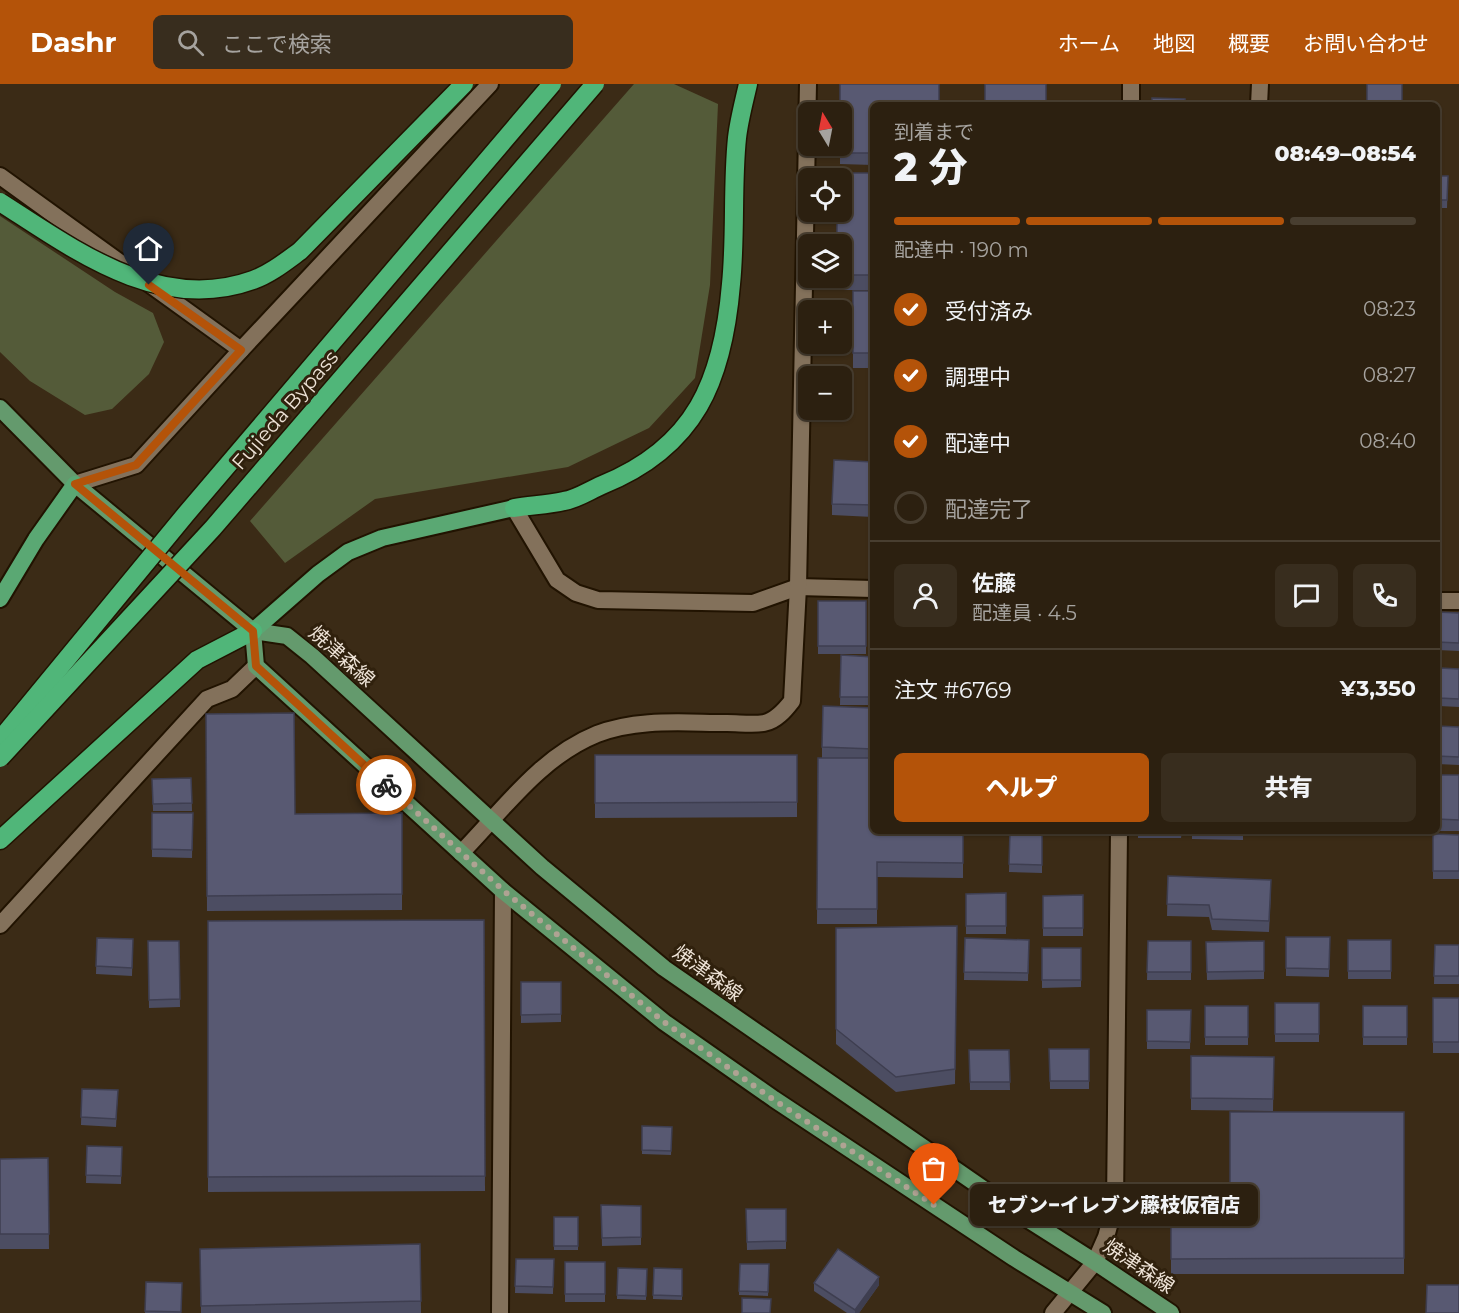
<!DOCTYPE html>
<html lang="ja">
<head>
<meta charset="utf-8">
<style>
  :root { --surface:#2c2010; --page:#382d1e; --text:#f1f3f6; --muted:#a6a39f; --line:#483e30; --accent:#b45309 }
  body { margin:0; font-family:Montserrat,"Noto Sans JP",sans-serif; background:var(--page); color:var(--text); height:100vh; display:flex; flex-direction:column; font-size:22px; white-space:nowrap }
  * { box-sizing:border-box; margin:0 }
  p { font-size:20px; color:var(--muted) }
  .icon { flex:none; width:33px; height:33px; fill:none; stroke:currentColor; stroke-width:2; stroke-linecap:round; stroke-linejoin:round }
  .map { position:relative; flex:1; overflow:hidden }
  .details { position:absolute; left:870px; top:18px; width:570px; height:732px; display:flex; flex-direction:column; background:var(--surface); border-radius:9px; box-shadow:0 2px 4px #0004,0 0 0 2px var(--line) }
  .details>* { flex:none }
  .needle { width:39px; rotate:350deg }
  .tools { position:absolute; left:798px; top:18px; display:grid; gap:12px }
  .tools a { display:grid; place-items:center; width:54px; height:54px; border-radius:9px; background:var(--surface); box-shadow:0 2px 4px #0004,0 0 0 2px var(--line); font-size:30px }
  .pin { position:absolute; display:grid; place-items:center; width:51px; height:51px; color:#fff; margin:-62px -26px; border-radius:50% 50% 50% 0; rotate:-45deg; box-shadow:0 0 6px #0007 }
  .pin .icon { rotate:45deg }
  .courier { position:absolute; display:grid; place-items:center; width:60px; height:60px; margin:-30px; border:4px solid #b45309; border-radius:50%; background:#fff; color:#222; box-shadow:0 2px 8px #0007 }
  .bubble { position:absolute; height:42px; border-radius:9px; background:var(--surface); box-shadow:0 2px 4px #0004,0 0 0 2px var(--line); font-size:20px; font-weight:800; line-height:42px; text-align:center }
  .headline em { font-style:normal; font-weight:800 }
  .headline div { display:flex; flex-direction:column-reverse }
  .headline { display:flex; align-items:center; justify-content:space-between; height:102px; padding:0 24px }
  h1 { font-size:39px; font-weight:800; line-height:45px }
  .bar { display:grid; grid-template-columns:repeat(4,1fr); gap:9px 6px; align-content:center; height:72px; padding:0 24px }
  .bar i { height:8px; border-radius:4px; background:var(--line) }
  .bar .current { background:var(--accent) }
  .bar p { grid-column:span 4 }
  .line { display:flex; align-items:center; gap:15px; padding:0 24px; border-top:2px solid var(--line) }
  .line div { flex:1 }
  .round { display:grid; place-items:center; flex:none; width:63px; height:63px; border-radius:9px; background:var(--page) }
  ol { padding:0 24px; list-style:none }
  li { display:flex; align-items:center; gap:18px; height:66px }
  li p { margin-inline-start:auto }
  li .icon { padding:6px; border-radius:50%; background:var(--accent); color:#fff; stroke-width:4 }
  li:last-child { color:var(--muted) }
  li i { width:33px; height:33px; border:3px solid var(--line); border-radius:50% }
  .primary-button { display:flex; gap:12px; margin-top:auto; padding:12px 24px }
  .primary-button a { flex:1; height:69px; border-radius:9px; background:var(--accent); color:#fff; font-size:24px; font-weight:800; line-height:69px; text-align:center }
  .primary-button a+a { background:var(--page); color:var(--text) }
  header { display:flex; align-items:center; gap:36px; box-sizing:border-box; height:84px; padding:0 30px; background:var(--accent); color:#fff }
  header strong { font-size:28px }
  nav { display:flex; gap:33px; margin-inline-start:auto; font-size:21px }
  .search { width:420px; height:54px; background:var(--page); display:flex; align-items:center; gap:15px; box-sizing:border-box; padding:0 21px; border-radius:9px; color:var(--muted); font-size:22px }
  .map>svg:first-child { display:block }
</style>
</head>
<body>
<header>
<strong>Dashr</strong>
<div class="search"><svg class="icon" aria-label="search" viewBox="0 0 24 24"><circle cx="10" cy="10" r="6"/><path d="M15 15l6 6"/></svg>ここで検索</div>
<nav><a>ホーム</a><a>地図</a><a>概要</a><a>お問い合わせ</a></nav>
</header>
<div class="map">
<svg width="1459" height="1229" viewBox="0 0 1459 1229">
  <rect width="100%" height="100%" fill="#3b2b16"/>
  <g fill="#545b39">
    <path d="M634,0H674L718,20L710,201L695,294L649,344L568,383L375,415L285,479L250,437Z"/>
    <path d="M0,132L115,208L153,229L164,258L149,290L112,325L85,331L30,297L0,268Z"/>
  </g>
  <g fill="none" stroke-linecap="round" stroke-linejoin="round">
    <defs>
      <g id="minor">
        <path d="M1131,21V0"/>
        <path d="M1259,21L1260,0"/>
        <path d="M0,92L241,266"/>
        <path d="M75,400L136,381L241,266L490,0"/>
        <path d="M514,424L557,496L576,509L598,516L753,519L798,503L873,505"/>
        <path d="M1437,517H1459"/>
        <path d="M461,769C503,726 540,673 597,650C638,634 684,639 727,639C739,639 753,641 764,639C776,637 785,626 792,617L798,503L808,0"/>
        <path d="M0,841L207,615L232,605L256,582"/>
        <path d="M500,1229L503,807"/>
        <path d="M1053,1229L1095,1178L1106,1153L1115,1120L1119,747"/>
      </g>
      <g id="primary">
        <path d="M0,324L75,400L253,547L287,552L312,572L542,783L664,884L1021,1131L1095,1178L1171,1229"/>
        <path d="M253,547L256,582L503,807L664,938L774,1015L1014,1174L1103,1229"/>
      </g>
      <g id="trunk">
        <path d="M0,515L36,455L75,400"/>
        <path d="M253,547L318,490L348,468L382,454L514,424"/>
      </g>
      <g id="motorway">
        <path d="M514,424C531,421 548,421 564,417C577,415 590,406 602,401C696,363 723,296 731,200C736,151 732,102 737,54C739,36 744,18 748,0"/>
        <path d="M0,756L197,576L253,547"/>
      </g>
    </defs>
    <use href="#minor" stroke="#211301" stroke-width="20"/>
    <use href="#primary" stroke="#211301" stroke-width="20"/>
    <use href="#trunk" stroke="#211301" stroke-width="20"/>
    <use href="#motorway" stroke="#211301" stroke-width="21"/>
    <use href="#minor" stroke="#83715b" stroke-width="16"/>
    <use href="#primary" stroke="#649a6d" stroke-width="16"/>
    <use href="#trunk" stroke="#5aa873" stroke-width="16"/>
    <use href="#motorway" stroke="#50b679" stroke-width="18"/>
    <defs>
      <g id="motorway-bridge">
        <path d="M0,118C75,166 159,230 253,196C270,190 285,178 300,167L464,0"/>
        <path d="M0,656L186,430L552,0"/>
        <path d="M0,674L213,444L595,0"/>
      </g>
    </defs>
    <use href="#motorway-bridge" stroke="#211301" stroke-width="21" stroke-linecap="butt"/>
    <use href="#motorway-bridge" stroke="#50b679" stroke-width="18"/>
  </g>
  <g fill="#4c4d62">
    <path d="M873,21V81L840,80V62Z"/>
    <path d="M873,89V206H837V194H842V160Z"/>
    <path d="M1437,92H1448L1447,124H1437Z"/>
    <rect x="853" y="207" width="20" height="77"/>
    <path d="M873,378V433L832,431V420Z"/>
    <rect x="818" y="517" width="48" height="53"/>
    <path d="M1437,528L1459,529V567L1437,566Z"/>
    <path d="M841,571L873,573V621H840Z"/>
    <path d="M1440,584L1459,585V623L1439,622Z"/>
    <path d="M873,624V747H963V794L877,793V840H817L818,674H822V663Z"/>
    <path d="M206,630L295,730L402,729V826L207,827Z"/>
    <path d="M1437,642L1459,643V681L1437,680Z"/>
    <path d="M595,671H797V733L595,734Z"/>
    <rect x="1437" y="691" width="22" height="56"/>
    <path d="M191,694L192,727H153L152,695Z"/>
    <path d="M152,729H193L192,774L152,773Z"/>
    <path d="M1138,747H1182L1181,754H1138Z"/>
    <path d="M1192,747H1243V756L1192,755Z"/>
    <path d="M1010,748L1042,749V789L1009,788Z"/>
    <path d="M1433,750L1459,751V795H1433Z"/>
    <path d="M1168,792L1271,807L1269,848L1212,846L1209,833L1167,832Z"/>
    <path d="M1006,809V850H966V810Z"/>
    <path d="M1083,811V852H1043V812Z"/>
    <path d="M484,836L485,1107L208,1108V837Z"/>
    <path d="M957,842L955,1000L896,1008L836,960V844Z"/>
    <path d="M1286,853H1330L1329,893L1286,892Z"/>
    <path d="M97,854L133,855L132,892L96,890Z"/>
    <path d="M965,854L1029,856L1028,897L964,896Z"/>
    <rect x="1348" y="856" width="43" height="39"/>
    <path d="M148,857H179L180,923L149,924Z"/>
    <path d="M1148,857H1191V896H1147Z"/>
    <path d="M1264,857V895L1207,896L1206,858Z"/>
    <path d="M1435,861H1459V900H1434Z"/>
    <path d="M1042,864H1081V903L1042,904Z"/>
    <path d="M521,898H561V938L521,939Z"/>
    <rect x="1433" y="914" width="26" height="55"/>
    <rect x="1275" y="919" width="44" height="39"/>
    <rect x="1205" y="922" width="43" height="39"/>
    <rect x="1363" y="922" width="44" height="39"/>
    <path d="M1147,926H1191L1190,965H1147Z"/>
    <path d="M1049,965H1089V1005H1050Z"/>
    <path d="M969,966H1009L1010,1006H970Z"/>
    <path d="M1191,972L1274,973L1273,1027L1191,1026Z"/>
    <path d="M82,1005L118,1006L116,1043L81,1041Z"/>
    <path d="M1404,1028V1190H1171V1143L1230,1142Z"/>
    <path d="M642,1042L672,1043L671,1071L642,1070Z"/>
    <path d="M87,1062L122,1063L121,1100L86,1099Z"/>
    <path d="M48,1074L49,1165H0V1075Z"/>
    <path d="M601,1121L641,1122V1161L602,1162Z"/>
    <path d="M746,1125H786V1165L747,1166Z"/>
    <rect x="554" y="1133" width="24" height="33"/>
    <path d="M420,1160L421,1229H201L200,1165Z"/>
    <path d="M516,1175H554L553,1210L515,1209Z"/>
    <rect x="565" y="1178" width="40" height="40"/>
    <path d="M740,1180H769L768,1212L739,1211Z"/>
    <path d="M618,1184L647,1185L646,1216L617,1215Z"/>
    <path d="M654,1184L682,1185V1216L653,1215Z"/>
    <path d="M146,1198L182,1199L181,1229H145Z"/>
    <path d="M814,1199L879,1201L859,1229H847L814,1207Z"/>
  </g>
  <path fill="#3e3e50" d="M879,1193V1201L859,1229H855V1226Z"/>
  <g fill="#585972" stroke="#3e3e50" stroke-width="1.5">
    <path d="M840,0H939V21H873V69H840V62H842V28H840Z"/>
    <rect x="985" y="0" width="61" height="21"/>
    <rect x="1367" y="0" width="35" height="21"/>
    <path d="M1152,14L1185,15V21H1152Z"/>
    <path d="M836,89H873V191H842V160H837V128H842V94H836Z"/>
    <path d="M1437,92H1448L1447,116H1437Z"/>
    <rect x="853" y="207" width="20" height="62"/>
    <path d="M834,376L873,378V421L832,420Z"/>
    <rect x="818" y="517" width="48" height="45"/>
    <path d="M1437,528L1459,529V559L1437,558Z"/>
    <path d="M841,571L873,573V613H840Z"/>
    <path d="M1440,584L1459,585V615L1439,614Z"/>
    <path d="M823,622L873,624V665L822,663Z"/>
    <path d="M294,629L295,730L402,729V810L207,812L206,630Z"/>
    <path d="M1437,642L1459,643V673L1437,672Z"/>
    <path d="M595,671H797V718L595,719Z"/>
    <path d="M818,674H873V747H963V779L877,778V825H817Z"/>
    <path d="M1437,691H1459V736L1437,735Z"/>
    <path d="M191,694L192,719L153,720L152,695Z"/>
    <path d="M152,729H193L192,766L152,765Z"/>
    <path d="M1195,747H1243V748Z"/>
    <path d="M1010,748L1042,749V781L1009,780Z"/>
    <path d="M1433,750L1459,751V787H1433Z"/>
    <path d="M1168,792L1271,796L1269,837L1212,835L1209,821L1167,820Z"/>
    <path d="M1006,809V842H966V810Z"/>
    <path d="M1083,811V844H1043V812Z"/>
    <path d="M484,836L485,1092L208,1093V837Z"/>
    <path d="M957,842L955,985L896,993L836,945V844Z"/>
    <path d="M1286,853H1330L1329,885L1286,884Z"/>
    <path d="M97,854L133,855L132,884L96,882Z"/>
    <path d="M965,854L1029,856L1028,889L964,888Z"/>
    <rect x="1348" y="856" width="43" height="31"/>
    <path d="M148,857H179L180,915L149,916Z"/>
    <path d="M1148,857H1191V888H1147Z"/>
    <path d="M1264,857V887L1207,888L1206,858Z"/>
    <path d="M1435,861H1459V892H1434Z"/>
    <rect x="1042" y="864" width="39" height="32"/>
    <path d="M521,898H561V930L521,931Z"/>
    <rect x="1433" y="914" width="26" height="44"/>
    <rect x="1275" y="919" width="44" height="31"/>
    <rect x="1205" y="922" width="43" height="31"/>
    <rect x="1363" y="922" width="44" height="31"/>
    <path d="M1147,926H1191L1190,958L1147,957Z"/>
    <path d="M1049,965H1089V997H1050Z"/>
    <path d="M969,966H1009L1010,998H970Z"/>
    <path d="M1191,972L1274,973L1273,1015L1191,1014Z"/>
    <path d="M82,1005L118,1006L116,1035L81,1033Z"/>
    <path d="M1230,1028H1404V1174L1171,1175V1143L1230,1142Z"/>
    <path d="M642,1042L672,1043L671,1067L642,1066Z"/>
    <path d="M87,1062L122,1063L121,1092L86,1091Z"/>
    <path d="M48,1074L49,1150H0V1075Z"/>
    <path d="M601,1121L641,1122V1153L602,1154Z"/>
    <path d="M746,1125H786V1157L747,1158Z"/>
    <rect x="554" y="1133" width="24" height="29"/>
    <path d="M420,1160L421,1217L201,1222L200,1165Z"/>
    <path d="M838,1165L879,1193L855,1226L814,1199Z"/>
    <path d="M516,1175H554L553,1203L515,1202Z"/>
    <rect x="565" y="1178" width="40" height="32"/>
    <path d="M740,1180H769L768,1208L739,1207Z"/>
    <path d="M618,1184L647,1185L646,1212L617,1211Z"/>
    <path d="M654,1184L682,1185V1212L653,1211Z"/>
    <path d="M146,1198L182,1199L181,1228L145,1227Z"/>
    <path d="M1427,1201H1459V1229H1426Z"/>
    <path d="M742,1214L771,1215L770,1229H742Z"/>
  </g>
  <g fill="none" stroke-linecap="round" stroke-linejoin="round">
    <path stroke="#afa393" stroke-width="6" stroke-dasharray="0 10.8" d="M386,701L504,807L664,938L774,1016L934,1121"/>
    <path stroke="#b45309" stroke-width="8" d="M149,201L241,266L136,381L75,400L253,547L256,582L386,701"/>
  </g>
  <g text-anchor="middle" stroke-width="6" stroke-linejoin="round" paint-order="stroke">
    <g font-size="20" fill="#eee3d7" stroke="#30210d">
      <text transform="translate(285 326) rotate(-49)" y="7">Fujieda Bypass</text>
      <text transform="translate(342 572) rotate(42)" y="7">焼津森線</text>
      <text transform="translate(708 889) rotate(36)" y="7">焼津森線</text>
      <text transform="translate(1139 1182) rotate(34)" y="7">焼津森線</text>
    </g>
  </g>
</svg>
<div class="tools">
<a><svg class="needle" viewBox="-14 -14 28 28"><path d="M0-13l5 13h-10z" fill="#e53935"/><path d="M0 13l5-13h-10z" fill="#a6a39f"/></svg></a>
<a><svg class="icon" aria-label="locate" viewBox="0 0 24 24"><circle cx="12" cy="12" r="6"/><path d="M12 2v4M12 18v4M2 12h4M18 12h4"/></svg></a>
<a><svg class="icon" aria-label="layers" viewBox="0 0 24 24"><path d="M12 4l9 5-9 5-9-5zM3 14l9 5 9-5"/></svg></a>
<a>+</a>
<a>−</a>
</div>
<div class="pin" style="left:934px;top:1121px;background:#ea580c"><svg class="icon" aria-label="bag" viewBox="0 0 24 24"><path d="M5 8h14l-1 12H6zM9 8a3 3 0 0 1 6 0"/></svg></div>
<div class="pin" style="left:149px;top:201px;background:#1f2937"><svg class="icon" aria-label="home" viewBox="0 0 24 24"><path d="M3 11l9-7 9 7M6 9v11h12V9"/></svg></div>
<div class="courier" style="left:386px;top:701px"><svg class="icon" aria-label="bike" viewBox="0 0 24 24"><circle cx="6" cy="16" r="4"/><circle cx="18" cy="16" r="4"/><path d="M6 16l4-8h5l3 8M10 8l3 8H6M13 5h3"/></svg></div>
<div class="bubble" style="left:970px;top:1100px;width:288px">セブン−イレブン藤枝仮宿店</div>
<section class="details">
<div class="headline"><div><h1>2 分</h1><p>到着まで</p></div><em>08:49–08:54</em></div>
<div class="bar"><i class="current"></i><i class="current"></i><i class="current"></i><i></i><p>配達中 · 190 m</p></div>
<ol>
<li><svg class="icon" aria-label="check" viewBox="0 0 24 24"><path d="M5 12l5 5 9-10"/></svg>受付済み<p>08:23</p></li>
<li><svg class="icon" aria-label="check" viewBox="0 0 24 24"><path d="M5 12l5 5 9-10"/></svg>調理中<p>08:27</p></li>
<li><svg class="icon" aria-label="check" viewBox="0 0 24 24"><path d="M5 12l5 5 9-10"/></svg>配達中<p>08:40</p></li>
<li><i></i>配達完了</li>
</ol>
<div class="line" style="height:108px"><a class="round"><svg class="icon" aria-label="person" viewBox="0 0 24 24"><circle cx="12" cy="8" r="4"/><path d="M4 21q1-7 8-7t8 7"/></svg></a><div><b>佐藤</b><p>配達員 · 4.5</p></div><a class="round"><svg class="icon" aria-label="chat" viewBox="0 0 24 24"><path d="M4 5h16v11H9l-5 4z"/></svg></a><a class="round"><svg class="icon" aria-label="phone" viewBox="0 0 24 24"><path d="M5 4h4l2 5-3 2q2 4 5 5l2-3 5 2v4C11 20 4 13 5 4z"/></svg></a></div>
<div class="line" style="height:78px"><div>注文 #6769</div><b>¥3,350</b></div>
<div class="primary-button"><a>ヘルプ</a><a>共有</a></div>
</section>
</div>
</body>
</html>
